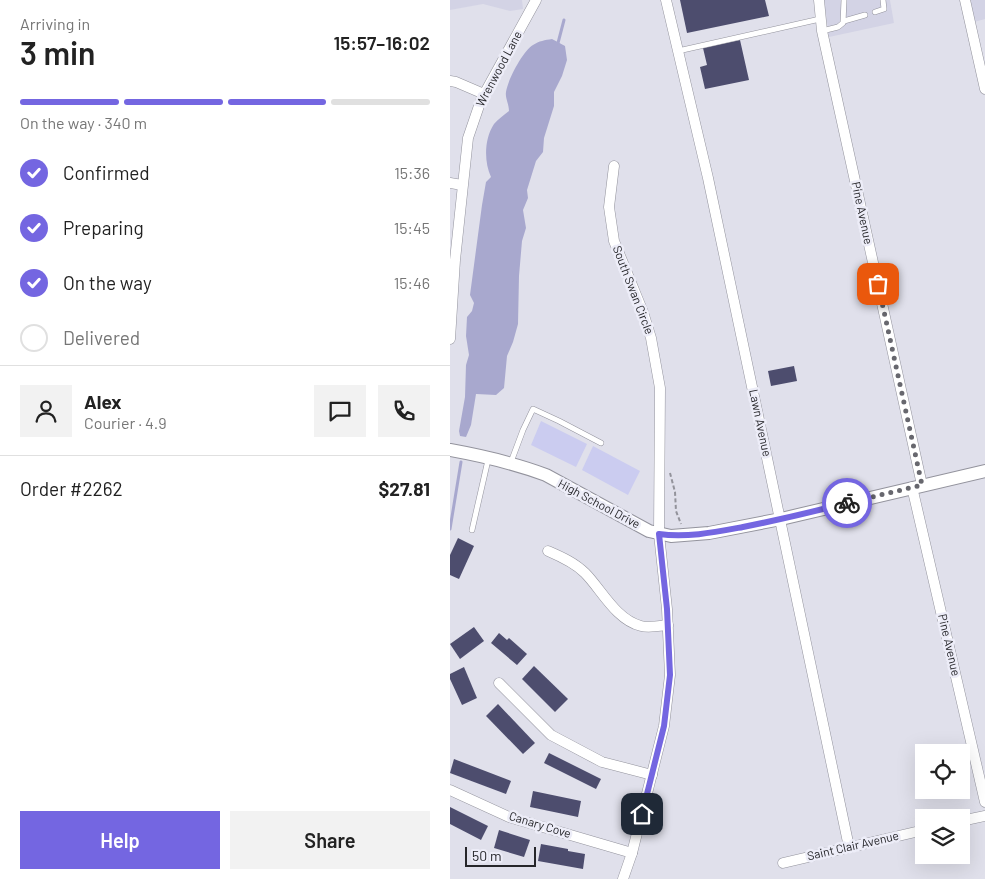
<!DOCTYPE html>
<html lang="en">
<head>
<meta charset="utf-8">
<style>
  :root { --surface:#fff; --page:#f2f2f2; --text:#222; --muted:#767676; --line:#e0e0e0; --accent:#7466e1 }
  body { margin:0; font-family:Barlow,sans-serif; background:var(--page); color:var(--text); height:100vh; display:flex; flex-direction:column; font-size:19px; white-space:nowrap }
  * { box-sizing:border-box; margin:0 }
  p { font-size:16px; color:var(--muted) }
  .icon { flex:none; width:28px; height:28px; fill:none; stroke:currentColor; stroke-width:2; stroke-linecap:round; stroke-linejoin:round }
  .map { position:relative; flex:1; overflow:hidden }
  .drawer { display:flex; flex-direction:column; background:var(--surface); width:450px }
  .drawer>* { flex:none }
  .tools { position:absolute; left:465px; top:744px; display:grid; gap:10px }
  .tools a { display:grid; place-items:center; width:55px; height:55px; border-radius:0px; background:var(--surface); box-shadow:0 5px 20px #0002; font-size:25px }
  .scale { position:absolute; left:15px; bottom:12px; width:71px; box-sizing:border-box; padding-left:5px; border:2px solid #26262a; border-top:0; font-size:14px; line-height:18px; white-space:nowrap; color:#26262a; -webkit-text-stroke:4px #ededf8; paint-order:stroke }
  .pin { position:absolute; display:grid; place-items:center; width:42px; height:42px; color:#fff; margin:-21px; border-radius:10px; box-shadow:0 2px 8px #0006 }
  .courier { position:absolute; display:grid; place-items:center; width:50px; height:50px; margin:-25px; border:4px solid #7466e1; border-radius:50%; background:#fff; color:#222; box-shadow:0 1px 6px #0007 }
  .headline em { font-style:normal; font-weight:600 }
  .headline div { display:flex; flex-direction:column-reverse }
  .headline { display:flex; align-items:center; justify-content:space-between; height:85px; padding:0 20px }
  h1 { font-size:32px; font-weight:600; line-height:38px }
  .bar { display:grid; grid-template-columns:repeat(4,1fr); gap:8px 5px; align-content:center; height:60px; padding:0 20px }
  .bar i { height:6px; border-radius:4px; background:var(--line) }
  .bar .active { background:var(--accent) }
  .bar p { grid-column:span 4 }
  .line { display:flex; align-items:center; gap:12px; padding:0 20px; border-top:1px solid var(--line) }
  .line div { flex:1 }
  .round { display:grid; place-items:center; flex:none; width:52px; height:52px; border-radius:0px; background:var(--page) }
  ol { padding:0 20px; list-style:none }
  li { display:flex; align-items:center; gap:15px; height:55px }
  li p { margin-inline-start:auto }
  li .icon { padding:5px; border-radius:50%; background:var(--accent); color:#fff; stroke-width:4 }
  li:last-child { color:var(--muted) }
  li i { width:28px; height:28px; border:2px solid var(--line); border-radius:50% }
  .primary-button { display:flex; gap:10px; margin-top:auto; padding:10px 20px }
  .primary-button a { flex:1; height:58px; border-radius:0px; background:var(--accent); color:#fff; font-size:20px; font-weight:600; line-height:58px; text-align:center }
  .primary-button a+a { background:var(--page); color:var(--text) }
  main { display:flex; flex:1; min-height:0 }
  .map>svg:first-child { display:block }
</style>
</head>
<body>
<main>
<section class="drawer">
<div class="headline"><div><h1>3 min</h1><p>Arriving in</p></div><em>15:57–16:02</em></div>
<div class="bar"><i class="active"></i><i class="active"></i><i class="active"></i><i></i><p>On the way · 340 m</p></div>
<ol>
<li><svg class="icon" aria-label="check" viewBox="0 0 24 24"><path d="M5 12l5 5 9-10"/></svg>Confirmed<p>15:36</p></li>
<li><svg class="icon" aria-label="check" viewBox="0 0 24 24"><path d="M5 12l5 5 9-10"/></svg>Preparing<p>15:45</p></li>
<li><svg class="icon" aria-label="check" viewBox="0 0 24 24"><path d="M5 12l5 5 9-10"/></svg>On the way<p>15:46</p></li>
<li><i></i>Delivered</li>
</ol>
<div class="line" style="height:90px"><a class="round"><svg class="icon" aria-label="person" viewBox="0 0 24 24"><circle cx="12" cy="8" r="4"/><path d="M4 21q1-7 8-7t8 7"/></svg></a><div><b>Alex</b><p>Courier · 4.9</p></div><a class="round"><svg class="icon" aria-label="chat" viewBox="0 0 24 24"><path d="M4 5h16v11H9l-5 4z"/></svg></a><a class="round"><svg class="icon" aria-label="phone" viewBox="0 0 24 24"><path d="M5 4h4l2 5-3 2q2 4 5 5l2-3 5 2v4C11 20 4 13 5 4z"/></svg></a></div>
<div class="line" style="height:65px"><div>Order #2262</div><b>$27.81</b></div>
<div class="primary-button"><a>Help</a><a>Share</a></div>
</section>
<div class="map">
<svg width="535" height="879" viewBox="0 0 535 879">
  <rect width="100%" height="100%" fill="#e0e0eb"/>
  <g fill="#d3d3e5">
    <path d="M0,0H72L73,9L60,11L33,4L0,10Z"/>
    <path d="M374,0H440L444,23L379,37Z"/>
    <path d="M520,0H535V19L524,22Z"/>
  </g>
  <g fill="#cbccf0">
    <path d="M91,421L137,444L126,467L81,445Z"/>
    <path d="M143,446L190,471L178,495L132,470Z"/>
  </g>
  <path fill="#a8a8ce" d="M102,39L115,46L117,60L112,76L104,92V106L94,138L93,152L86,161L77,190L78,198L73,210L76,228L72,241L69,276L68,324L63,342L57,356L54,388L46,395L26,394L21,425L16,437L10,436L9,431L15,397L16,365L19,355L16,336L17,317L22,311L24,303L20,295L32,205L36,182L41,177C34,162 34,139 44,124C48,119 54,115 59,111C59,104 55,98 56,92C58,79 73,51 83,45C89,41 95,40 102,39Z"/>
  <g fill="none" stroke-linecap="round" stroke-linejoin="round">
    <g stroke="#a8a8ce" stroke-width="3">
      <path d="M108,43L114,20"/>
      <path d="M0,529L11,462"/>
    </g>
  </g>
  <g fill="#4d4d6e">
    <path d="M230,0H315L319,16L237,33Z"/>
    <path d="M290,40L299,80L255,89L250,67L257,65L253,48Z"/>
    <path d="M344,366L347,381L321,386L318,371Z"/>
    <path d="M8,538L24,546L9,579L0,575V555Z"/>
    <path d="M24,627L34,641L10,659L0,644Z"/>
    <path d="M49,633L57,640L59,638L77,654L67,665L41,643Z"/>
    <path d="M84,666L118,699L105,712L72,679Z"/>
    <path d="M14,667L27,698L12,705L0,679V674Z"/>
    <path d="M48,704L85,743L73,754L36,716Z"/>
    <path d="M99,753L151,779L146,789L94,763Z"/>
    <path d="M4,759L61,781L56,794L0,773Z"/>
    <path d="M83,791L131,801L128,817L80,807Z"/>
    <path d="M0,807L38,826L31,840L0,824Z"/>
    <path d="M49,830L80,840L74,857L44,848Z"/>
    <path d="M91,844L118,849V851L135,854L133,869L88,861Z"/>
  </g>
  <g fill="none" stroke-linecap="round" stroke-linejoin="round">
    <defs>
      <g id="service">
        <path d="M425,12L434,9L433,0"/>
        <path d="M394,21L415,15"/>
        <path d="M372,31L388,27L393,23L394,0"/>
        <path d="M228,51L370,19"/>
        <path d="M61,462L73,430L83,409L109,421L151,443"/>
        <path d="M22,530L38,460"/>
      </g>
      <g id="minor">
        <path d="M216,0L258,178L399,847"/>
        <path d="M369,0L372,31L472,485"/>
        <path d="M515,0L535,89"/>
        <path d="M0,81L6,82L34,94"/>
        <path d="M164,166L159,207L164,241L193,312L201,338L210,388L209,534L217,609L220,675L214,726L182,853L173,879"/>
        <path d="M0,183L12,185"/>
        <path d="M0,339L5,260L18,138L31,100L86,0"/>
        <path d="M462,487L535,802"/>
        <path d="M98,551C112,557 125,563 135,573C151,589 166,620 191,626C199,628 209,626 218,625"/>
        <path d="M49,683L101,735L152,762L202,775"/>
        <path d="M0,790L59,817L182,853"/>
        <path d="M511,821L535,816"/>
        <path d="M333,863L474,830"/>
      </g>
      <path id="tertiary" d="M0,450C33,456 64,463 96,475L199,531L221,536L259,533L331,519L535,471"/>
    </defs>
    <use href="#service" stroke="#93939d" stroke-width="6"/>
    <use href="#minor" stroke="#93939d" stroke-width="11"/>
    <use href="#tertiary" stroke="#93939d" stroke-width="14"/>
    <path stroke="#93939b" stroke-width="2" stroke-dasharray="4 2.5" stroke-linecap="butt" d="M220,473L225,492L226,511L231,524"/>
    <use href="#service" stroke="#fff" stroke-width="5"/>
    <use href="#minor" stroke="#fff" stroke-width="10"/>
    <use href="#tertiary" stroke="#fff" stroke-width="12"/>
  </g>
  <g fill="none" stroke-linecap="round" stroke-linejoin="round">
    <path stroke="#67676e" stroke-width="5" stroke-dasharray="0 9" d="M397,503L472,485L428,284"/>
    <path stroke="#7466e1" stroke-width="6" d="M192,814L214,726L220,675L217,609L209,534C237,538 266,532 293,527C328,520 362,512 397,503"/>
  </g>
  <g text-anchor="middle" stroke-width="5" stroke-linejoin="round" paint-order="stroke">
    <g font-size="12" fill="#26262a" stroke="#ededf8">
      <text transform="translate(49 69) rotate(-62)" y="4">Wrenwood Lane</text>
      <text transform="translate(412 213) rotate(78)" y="4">Pine Avenue</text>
      <text transform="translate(183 290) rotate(69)" y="4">South Swan Circle</text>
      <text transform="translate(310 423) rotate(78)" y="4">Lawn Avenue</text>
      <text transform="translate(149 504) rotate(28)" y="4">High School Drive</text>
      <text transform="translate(499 645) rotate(77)" y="4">Pine Avenue</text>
      <text transform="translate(90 825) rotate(17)" y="4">Canary Cove</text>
      <text transform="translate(403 846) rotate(-13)" y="4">Saint Clair Avenue</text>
    </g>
  </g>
</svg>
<div class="tools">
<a><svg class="icon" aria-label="locate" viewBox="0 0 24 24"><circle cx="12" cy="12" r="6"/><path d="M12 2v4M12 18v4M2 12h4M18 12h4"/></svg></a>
<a><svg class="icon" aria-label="layers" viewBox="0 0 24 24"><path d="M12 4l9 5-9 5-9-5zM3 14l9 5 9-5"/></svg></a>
</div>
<div class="scale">50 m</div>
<div class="pin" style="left:428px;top:284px;background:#ea580c"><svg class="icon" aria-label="bag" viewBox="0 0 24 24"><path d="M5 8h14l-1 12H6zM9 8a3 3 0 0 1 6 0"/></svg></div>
<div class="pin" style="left:192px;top:814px;background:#1f2937"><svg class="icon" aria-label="home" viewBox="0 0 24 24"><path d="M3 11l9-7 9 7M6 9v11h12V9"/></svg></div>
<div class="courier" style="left:397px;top:503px"><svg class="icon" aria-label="bike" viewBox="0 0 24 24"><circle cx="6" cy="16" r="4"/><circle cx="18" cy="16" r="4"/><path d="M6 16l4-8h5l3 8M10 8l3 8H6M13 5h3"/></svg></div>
</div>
</main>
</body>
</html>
